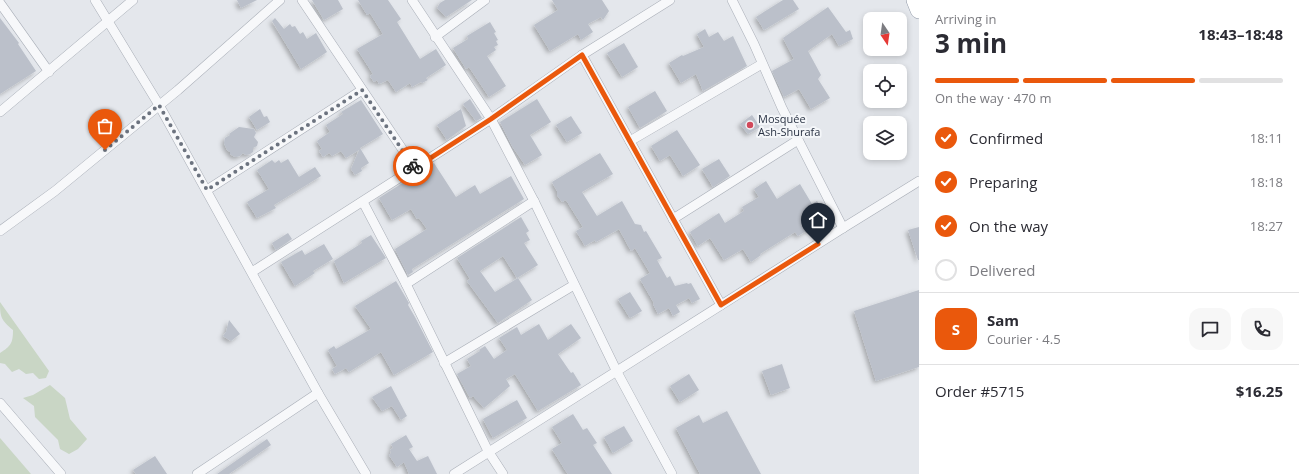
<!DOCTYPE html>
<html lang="en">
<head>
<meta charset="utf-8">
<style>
  :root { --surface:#fff; --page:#f7f7f7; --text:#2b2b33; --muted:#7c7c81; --line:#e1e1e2; --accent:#ea580c }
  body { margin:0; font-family:"Open Sans",sans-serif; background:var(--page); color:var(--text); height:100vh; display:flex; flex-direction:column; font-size:15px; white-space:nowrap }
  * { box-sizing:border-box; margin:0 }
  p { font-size:13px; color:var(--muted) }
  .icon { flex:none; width:22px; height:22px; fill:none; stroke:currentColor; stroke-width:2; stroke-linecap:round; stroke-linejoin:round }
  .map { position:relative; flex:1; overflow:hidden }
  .details { display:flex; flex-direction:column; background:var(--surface); width:380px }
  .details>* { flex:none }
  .needle { width:26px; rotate:167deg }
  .fabs { position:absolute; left:863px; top:12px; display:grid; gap:8px }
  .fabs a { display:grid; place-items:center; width:44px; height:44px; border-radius:8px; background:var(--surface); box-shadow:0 2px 6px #0003; font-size:20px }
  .pin { position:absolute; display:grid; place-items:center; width:34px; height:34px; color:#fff; margin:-41px -17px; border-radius:50% 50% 50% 0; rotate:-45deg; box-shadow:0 0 4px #0007 }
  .pin .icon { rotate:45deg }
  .courier { position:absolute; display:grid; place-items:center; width:40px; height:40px; margin:-20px; border:3px solid #ea580c; border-radius:50%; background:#fff; color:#222; box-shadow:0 1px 5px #0007 }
  .overview em { font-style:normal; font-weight:700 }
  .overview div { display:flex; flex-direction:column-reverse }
  .overview { display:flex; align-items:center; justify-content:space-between; height:68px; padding:0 16px }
  h1 { font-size:26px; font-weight:700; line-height:30px }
  .bar { display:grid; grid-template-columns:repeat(4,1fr); gap:6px 4px; align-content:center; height:48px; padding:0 16px }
  .bar i { height:5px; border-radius:3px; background:var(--line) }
  .bar .active { background:var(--accent) }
  .bar p { grid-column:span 4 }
  .line { display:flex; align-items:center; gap:10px; padding:0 16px; border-top:1px solid var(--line) }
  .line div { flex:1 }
  .round { display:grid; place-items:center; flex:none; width:42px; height:42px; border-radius:12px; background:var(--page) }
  ol { padding:0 16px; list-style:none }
  li { display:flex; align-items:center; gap:12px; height:44px }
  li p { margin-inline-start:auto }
  li .icon { padding:4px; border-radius:50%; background:var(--accent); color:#fff; stroke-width:4 }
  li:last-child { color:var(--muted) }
  li i { width:22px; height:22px; border:2px solid var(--line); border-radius:50% }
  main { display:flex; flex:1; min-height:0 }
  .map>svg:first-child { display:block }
</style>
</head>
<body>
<main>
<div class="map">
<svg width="919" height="474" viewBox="0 0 919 474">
  <defs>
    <filter id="shadow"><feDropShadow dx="-2.5" dy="2.5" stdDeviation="2" flood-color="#0004"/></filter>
  </defs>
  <rect width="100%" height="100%" fill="#e4e7ec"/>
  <g fill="#c9d6c5">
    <path d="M0,302L49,371L46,378L39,379L33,373L26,374L19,369L12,372L5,364L0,363V353C11,346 13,343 13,330C1,320 0,317 0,302Z"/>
    <path d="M50,385L65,398L70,419L87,439L78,449L69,454L60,449L58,440L35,417L34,406L23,398L33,395Z"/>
    <path d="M0,438L31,474H0Z"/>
  </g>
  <g fill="#bbc0ca" filter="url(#shadow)">
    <path d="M237,0H257L241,8Z"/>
    <path d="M312,0H338L343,9L324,20Z"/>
    <path d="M358,0H388L401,19L397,22L420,59L436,49L446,65L426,78L428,80L422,83L421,82L412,87L410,83L396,92L388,80L379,84L377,80L374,82L370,76L373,74L357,49L383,34L370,13L367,15Z"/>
    <path d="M445,0H472L446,17L437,8L440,3Z"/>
    <path d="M552,0H602L609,11L603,20L601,17L588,24L593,32L581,40L578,34L550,51L534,25L558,10Z"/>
    <path d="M783,0H793L799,9L764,30L756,17Z"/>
    <path d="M828,7L846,32L850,30L853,39L839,46L832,34L808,51L821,75L818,79L830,98L811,109L799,89L784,97L772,71L794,59L783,38Z"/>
    <path d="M0,18L19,43L18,44L36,71L0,94Z"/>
    <path d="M275,18L284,29L290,24L292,27L295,26L300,34L303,32L307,39L316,33L327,52L301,69L272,21Z"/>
    <path d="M490,22L496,32L494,33L498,40L496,41L498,45L494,47L496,50L487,56L506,86L489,97L469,67L466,69L453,48L468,39L467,36Z"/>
    <path d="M705,29L709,37L718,32L724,41L733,36L747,66L703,91L696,74L681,83L669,63L682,55L683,56L704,47L697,34Z"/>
    <path d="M624,43L638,67L622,77L607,53Z"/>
    <path d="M655,91L667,111L640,128L628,107Z"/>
    <path d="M470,99L482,118L476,121L463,104Z"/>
    <path d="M537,99L551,122L530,135L542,155L525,165L512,146L500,122Z"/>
    <path d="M361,100L383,134L360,148L369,163L361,168L362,171L355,175L351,169L359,150L346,158L341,151L332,156L329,153L323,157L319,151L322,149L317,141L330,132L326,125L343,114L341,112Z"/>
    <path d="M260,109L264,117L267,116L270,122L257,130L249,117Z"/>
    <path d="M461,109L466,126L447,140L437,125Z"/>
    <path d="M752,115L760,127L748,134L740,124Z"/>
    <path d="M571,116L582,133L567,142L556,125Z"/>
    <path d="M239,127L254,129L256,133L254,137L258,142L257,146L253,148V152L250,154L246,155L243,153L240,156L236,157L233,156L230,154V152L227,150L224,143L225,138L230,135L229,134Z"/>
    <path d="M677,130L700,165L683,176L670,155L660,161L651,146Z"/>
    <path d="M600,153L613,174L582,192L597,216L622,201L635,224L641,225L644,232L646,231L662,258L657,260L667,278L670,276L675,286L687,283L688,284L691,283L700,299L692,303L689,298L676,305L680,312L673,316L669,308L658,314L653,304L654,303L640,279L650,273L635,248L631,251L619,229L596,242L595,240L585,246L576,231L583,227L566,200L562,202L557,195V191L552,182Z"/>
    <path d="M288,159L299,177L315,167L321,176L274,205L276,208L257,218L247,202L269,189L257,170L272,160L275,163L279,160L281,163Z"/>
    <path d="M719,159L730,176L713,187L702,169Z"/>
    <path d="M434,163L456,197L475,185L480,194L511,176L524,199L412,269L413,272L408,275L395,249L427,229L419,218L417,219L411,209L392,220L379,198Z"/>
    <path d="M766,181L777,199L800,184L812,204L817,201L827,218L798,236L795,232L760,254L761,255L751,262L743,249L724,260L710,238L698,246L690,232L719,213L725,223L744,211L742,207L759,197L754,189Z"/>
    <path d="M521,217L529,231L526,233L530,240L524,243L538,265L517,278L503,256L480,271L495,292L518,278L532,300L498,323L467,281L470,279L457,258Z"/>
    <path d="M919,227V260H918L908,230Z"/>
    <path d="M288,233L292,239L276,250L272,243Z"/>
    <path d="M371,235L386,258L344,283L334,261L362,243L361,241Z"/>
    <path d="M324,244L333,259L313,271L315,273L295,286L281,262L302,250L305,255Z"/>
    <path d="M396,281L409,303L408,305L415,317L433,352L394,375L381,352L349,372L346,368L335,374L332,369L337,366L328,350L334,346L336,349L371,329L355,306Z"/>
    <path d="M919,290V367L876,381L854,311Z"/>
    <path d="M630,292L642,311L630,318L618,299Z"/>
    <path d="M229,320L240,334L231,341L223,336L226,332Z"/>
    <path d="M539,324L548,340L571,324L581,338L558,354L571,373L573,372L581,385L538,411L515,374L506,379L510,386L484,408L473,396L470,398L457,374L471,366L467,359L480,351L479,350L485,346L494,359L507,350L499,338L517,327L521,335Z"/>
    <path d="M782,364L790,388L771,395L762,371Z"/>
    <path d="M689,374L699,390L680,402L670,386Z"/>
    <path d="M391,386L407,416L401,420L392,406L382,411L372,397Z"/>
    <path d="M517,400L527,418L493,438L483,419Z"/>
    <path d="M727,411L761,474H700L676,428L699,415L703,423Z"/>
    <path d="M573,414L583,430L587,428L597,443L593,445L612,474H568L565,470L552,449L562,443L552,427Z"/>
    <path d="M624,426L633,441L613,453L604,437Z"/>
    <path d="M406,435L413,447L409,449L417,461L428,456L437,474H409L404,462L397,467L389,455L391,453L390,450L393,448L391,444Z"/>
    <path d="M267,439L271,445L229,474H217Z"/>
    <path d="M155,456L167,474H136L133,470Z"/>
  </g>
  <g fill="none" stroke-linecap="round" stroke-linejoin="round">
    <defs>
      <g id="street">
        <path d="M95,0L159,105L318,393L366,474"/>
        <path d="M302,0L415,168"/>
        <path d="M412,0L491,119L534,201L617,372L672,474"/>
        <path d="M732,0L754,44L782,108L843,228"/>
        <path d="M0,3L49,72"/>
        <path d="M435,37L485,0"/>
        <path d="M582,55L721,305"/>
        <path d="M0,112L133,0"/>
        <path d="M630,141L762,64"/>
        <path d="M207,190L362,90"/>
        <path d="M363,202L406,284L488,451L503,474"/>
        <path d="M673,219L798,140"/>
        <path d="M0,231L55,191L83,168L178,90L280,0"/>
        <path d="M252,272L491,119L582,55L670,0"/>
        <path d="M406,284L534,201"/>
        <path d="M444,363L574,285"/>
        <path d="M0,403L61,474"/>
        <path d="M197,474L318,393"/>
        <path d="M454,474L843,228L919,181"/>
      </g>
      <path id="highway" d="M915,0L919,10"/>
    </defs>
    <use href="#street" stroke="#a9aeb7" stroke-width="10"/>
    <use href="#highway" stroke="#8b94a3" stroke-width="18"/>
    <use href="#street" stroke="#f7f8fa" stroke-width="9"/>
    <use href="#highway" stroke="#fff" stroke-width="17"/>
  </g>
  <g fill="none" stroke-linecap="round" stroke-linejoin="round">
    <path stroke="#6c737f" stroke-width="4" stroke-dasharray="0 7.2" d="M105,150L159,105L207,190L362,90L413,166"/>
    <path stroke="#ea580c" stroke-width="5" d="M413,166L415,168L491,119L582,55L721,305L818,244"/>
  </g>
  <circle fill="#d1495b" stroke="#f4f6f9" stroke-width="1.5" cx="750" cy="125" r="4"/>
  <g text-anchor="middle" stroke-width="4" stroke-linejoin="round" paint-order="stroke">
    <g font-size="11" fill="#2b3445" stroke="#f4f6f9" text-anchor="start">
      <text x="758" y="123">Mosquée<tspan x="758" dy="13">Ash-Shurafa</tspan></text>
    </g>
  </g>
</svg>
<div class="fabs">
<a><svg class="needle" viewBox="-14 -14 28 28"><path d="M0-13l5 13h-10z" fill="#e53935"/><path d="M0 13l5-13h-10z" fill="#7c7c81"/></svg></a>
<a><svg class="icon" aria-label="locate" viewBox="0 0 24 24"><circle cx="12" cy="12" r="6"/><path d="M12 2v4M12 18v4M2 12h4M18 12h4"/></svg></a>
<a><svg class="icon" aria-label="layers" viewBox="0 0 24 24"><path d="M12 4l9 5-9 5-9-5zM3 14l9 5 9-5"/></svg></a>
</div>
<div class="pin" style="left:105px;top:150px;background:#ea580c"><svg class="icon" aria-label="bag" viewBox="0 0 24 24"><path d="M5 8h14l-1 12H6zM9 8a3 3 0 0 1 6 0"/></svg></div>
<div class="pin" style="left:818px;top:244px;background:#1f2937"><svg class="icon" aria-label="home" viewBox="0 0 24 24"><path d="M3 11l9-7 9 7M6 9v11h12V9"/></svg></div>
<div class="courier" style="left:413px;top:166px"><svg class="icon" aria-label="bike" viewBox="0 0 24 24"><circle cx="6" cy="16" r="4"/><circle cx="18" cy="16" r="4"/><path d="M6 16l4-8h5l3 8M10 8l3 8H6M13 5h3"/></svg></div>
</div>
<section class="details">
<div class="overview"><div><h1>3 min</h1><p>Arriving in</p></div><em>18:43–18:48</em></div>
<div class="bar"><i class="active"></i><i class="active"></i><i class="active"></i><i></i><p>On the way · 470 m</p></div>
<ol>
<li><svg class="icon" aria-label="check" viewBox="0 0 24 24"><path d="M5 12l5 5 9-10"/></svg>Confirmed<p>18:11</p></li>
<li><svg class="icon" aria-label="check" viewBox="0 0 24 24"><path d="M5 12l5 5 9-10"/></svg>Preparing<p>18:18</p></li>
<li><svg class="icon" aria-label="check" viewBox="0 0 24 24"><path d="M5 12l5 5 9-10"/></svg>On the way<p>18:27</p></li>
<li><i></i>Delivered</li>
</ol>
<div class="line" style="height:72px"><b class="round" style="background:var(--accent);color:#fff">S</b><div><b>Sam</b><p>Courier · 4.5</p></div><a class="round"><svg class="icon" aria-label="chat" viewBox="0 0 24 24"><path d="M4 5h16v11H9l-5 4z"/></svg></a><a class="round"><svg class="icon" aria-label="phone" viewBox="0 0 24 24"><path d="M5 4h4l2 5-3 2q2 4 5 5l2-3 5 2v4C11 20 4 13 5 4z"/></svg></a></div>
<div class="line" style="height:52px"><div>Order #5715</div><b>$16.25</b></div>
</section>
</main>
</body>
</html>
